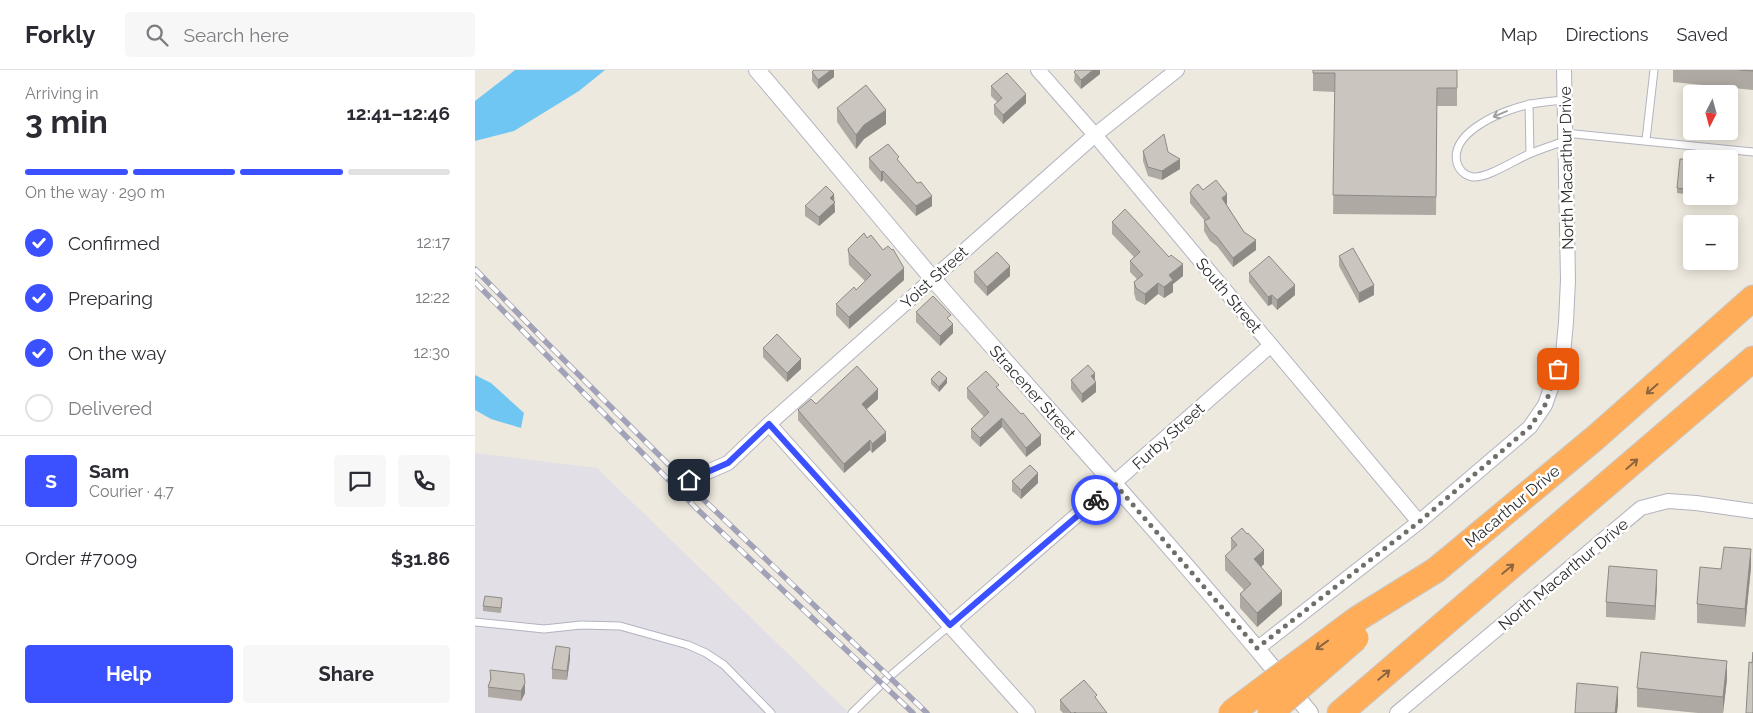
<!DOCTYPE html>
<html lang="en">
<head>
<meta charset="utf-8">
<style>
  :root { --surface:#fff; --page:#f7f7f7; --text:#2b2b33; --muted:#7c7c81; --line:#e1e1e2; --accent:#3b50ff }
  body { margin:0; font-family:Raleway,sans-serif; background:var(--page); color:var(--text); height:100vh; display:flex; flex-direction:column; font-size:19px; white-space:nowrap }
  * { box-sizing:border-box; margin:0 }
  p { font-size:16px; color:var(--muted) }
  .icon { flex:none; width:28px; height:28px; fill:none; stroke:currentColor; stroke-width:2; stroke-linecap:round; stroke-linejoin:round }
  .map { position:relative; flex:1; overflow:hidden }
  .sheet { display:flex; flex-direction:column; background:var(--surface); width:475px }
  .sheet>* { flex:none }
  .needle { width:32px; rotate:186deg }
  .controls { position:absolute; left:1208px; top:15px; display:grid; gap:10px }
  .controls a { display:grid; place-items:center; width:55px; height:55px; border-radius:5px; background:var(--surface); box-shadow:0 2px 12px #0003; font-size:25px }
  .pin { position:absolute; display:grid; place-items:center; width:42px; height:42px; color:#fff; margin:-21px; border-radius:10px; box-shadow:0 2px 8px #0006 }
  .courier { position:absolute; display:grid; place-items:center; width:50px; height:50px; margin:-25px; border:4px solid #3b50ff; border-radius:50%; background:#fff; color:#222; box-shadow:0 1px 6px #0007 }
  .headline em { font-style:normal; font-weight:700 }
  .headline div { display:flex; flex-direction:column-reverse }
  .headline { display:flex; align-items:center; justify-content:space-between; height:85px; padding:0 25px }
  h1 { font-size:32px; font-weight:700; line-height:38px }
  .bar { display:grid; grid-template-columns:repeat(4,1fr); gap:8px 5px; align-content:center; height:60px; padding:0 25px }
  .bar i { height:6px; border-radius:4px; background:var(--line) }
  .bar .on { background:var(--accent) }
  .bar p { grid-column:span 4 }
  .line { display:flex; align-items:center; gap:12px; padding:0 25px; border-top:1px solid var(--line) }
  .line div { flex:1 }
  .round { display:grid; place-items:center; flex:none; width:52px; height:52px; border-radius:5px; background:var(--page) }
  ol { padding:0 25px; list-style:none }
  li { display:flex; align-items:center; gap:15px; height:55px }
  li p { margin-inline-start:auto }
  li .icon { padding:5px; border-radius:50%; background:var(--accent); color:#fff; stroke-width:4 }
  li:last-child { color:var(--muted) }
  li i { width:28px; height:28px; border:2px solid var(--line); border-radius:50% }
  .cta { display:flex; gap:10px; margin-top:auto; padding:10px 25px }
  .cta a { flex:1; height:58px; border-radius:5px; background:var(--accent); color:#fff; font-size:20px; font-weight:700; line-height:58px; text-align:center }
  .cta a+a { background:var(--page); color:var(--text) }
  header { display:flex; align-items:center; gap:30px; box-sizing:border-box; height:70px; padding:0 25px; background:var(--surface); border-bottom:1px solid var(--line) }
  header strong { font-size:24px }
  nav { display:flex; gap:28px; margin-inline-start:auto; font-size:18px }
  .search { width:350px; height:45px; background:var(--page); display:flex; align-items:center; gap:12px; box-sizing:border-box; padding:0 18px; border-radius:5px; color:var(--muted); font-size:19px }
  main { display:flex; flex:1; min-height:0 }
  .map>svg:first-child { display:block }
</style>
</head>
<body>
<header>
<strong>Forkly</strong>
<div class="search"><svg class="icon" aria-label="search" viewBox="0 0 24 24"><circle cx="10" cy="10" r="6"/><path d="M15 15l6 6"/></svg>Search here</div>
<nav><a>Map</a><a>Directions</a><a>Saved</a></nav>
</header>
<main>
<section class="sheet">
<div class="headline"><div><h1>3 min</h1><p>Arriving in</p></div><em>12:41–12:46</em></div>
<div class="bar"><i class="on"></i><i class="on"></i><i class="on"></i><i></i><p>On the way · 290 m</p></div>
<ol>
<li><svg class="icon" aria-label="check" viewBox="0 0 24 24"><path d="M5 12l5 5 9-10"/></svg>Confirmed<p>12:17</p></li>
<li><svg class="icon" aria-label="check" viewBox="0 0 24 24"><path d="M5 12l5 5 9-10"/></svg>Preparing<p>12:22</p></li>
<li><svg class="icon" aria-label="check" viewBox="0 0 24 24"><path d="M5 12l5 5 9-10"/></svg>On the way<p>12:30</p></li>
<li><i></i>Delivered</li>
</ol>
<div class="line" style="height:90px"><b class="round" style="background:var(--accent);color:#fff">S</b><div><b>Sam</b><p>Courier · 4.7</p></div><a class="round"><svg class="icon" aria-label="chat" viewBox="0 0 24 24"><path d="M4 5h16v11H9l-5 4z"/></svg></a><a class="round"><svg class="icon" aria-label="phone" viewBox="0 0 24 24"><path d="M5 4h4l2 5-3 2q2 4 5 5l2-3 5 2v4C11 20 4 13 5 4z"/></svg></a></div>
<div class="line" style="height:65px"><div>Order #7009</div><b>$31.86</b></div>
<div class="cta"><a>Help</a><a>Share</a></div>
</section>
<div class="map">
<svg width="1278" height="643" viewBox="0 0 1278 643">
  <rect width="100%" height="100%" fill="#eee9de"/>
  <path fill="#e2dfe7" d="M0,383L122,398L374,643H0Z"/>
  <g fill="#6fc6f3">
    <path d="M40,0H130L104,21L39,61L0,71V31Z"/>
    <path d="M0,305L16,313L49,343L46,358L16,349L0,340Z"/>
  </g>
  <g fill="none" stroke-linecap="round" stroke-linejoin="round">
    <defs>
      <g id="service">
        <path d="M1089,30C1078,31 1067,32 1056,34C1031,39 974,61 982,93C984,100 990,106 998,107C1013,108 1040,90 1054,84C1066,79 1078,75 1090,71"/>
        <path d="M1054,34L1055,83"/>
        <path d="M1090,63L1278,82"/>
        <path d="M1171,70L1179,0"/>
        <path d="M0,552L69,559L106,555L145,556L213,575L231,583L249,595L296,643"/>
        <path d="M377,643L414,607L475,555"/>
      </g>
      <g id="minor">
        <path d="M563,0L620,65L944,452"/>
        <path d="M294,354L553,643"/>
        <path d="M214,410L253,393L294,354L620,65L702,0"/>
        <path d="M475,555L639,413L796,275"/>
        <path d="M783,578L944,452L1055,357L1070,335L1088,284L1091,252L1093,210L1089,0"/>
        <path d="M922,643L1166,438L1193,431L1221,433L1278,441"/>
      </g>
      <path id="tertiary" d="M282,0C341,69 399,140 458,209C584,353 714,494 835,643"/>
      <g id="motorway">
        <path d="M961,500L1120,368L1278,228"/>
        <path d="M865,643L1278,289"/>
      </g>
    </defs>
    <use href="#service" stroke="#b2b3c0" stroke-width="9"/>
    <use href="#minor" stroke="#b2b3c0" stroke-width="16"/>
    <use href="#tertiary" stroke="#b2b3c0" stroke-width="18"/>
    <use href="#motorway" stroke="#c8c8c8" stroke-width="27"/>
    <use href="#service" stroke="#fff" stroke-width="7"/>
    <use href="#minor" stroke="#fff" stroke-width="14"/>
    <use href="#tertiary" stroke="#fff" stroke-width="16"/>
    <use href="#motorway" stroke="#ffad59" stroke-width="25"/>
    <defs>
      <g id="rail">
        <path d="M0,199L70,271L230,431L452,643"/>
        <path d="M0,212L222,439L438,643"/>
      </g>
    </defs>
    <use href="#rail" stroke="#a1a2b7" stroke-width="5.5"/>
    <use href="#rail" stroke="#fff" stroke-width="4" stroke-dasharray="11" stroke-linecap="butt"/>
    <defs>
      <g id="motorway-bridge">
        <path d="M756,643L882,549L961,500"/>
        <path d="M795,643L881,568"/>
      </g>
    </defs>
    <use href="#motorway-bridge" stroke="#c8c8c8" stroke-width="27" stroke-linecap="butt"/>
    <use href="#motorway-bridge" stroke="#ffad59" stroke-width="25"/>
  </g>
  <g fill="#aea9a3">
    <path d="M359,0V7L343,19L337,11V2Z"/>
    <path d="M600,0H625V4L606,19L599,11Z"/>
    <path d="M838,0H982V36H962L961,145L858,144L860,22L838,21Z"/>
    <path d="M1198,0H1278V20L1198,12Z"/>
    <path d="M516,16L551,33L528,54L519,44V35L522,32L516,26Z"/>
    <path d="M362,38L411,54L389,69L381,79L362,52Z"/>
    <path d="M668,81L693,82L705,99L687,110L673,106L668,91Z"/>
    <path d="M394,88L424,92L457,136L441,146L408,110L406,112L394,98Z"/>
    <path d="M1216,90V125L1202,123V118Z"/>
    <path d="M728,120L752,134H751L781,180L758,197L742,176L735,171L729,161V151H730L715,133V123Z"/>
    <path d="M359,131L360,142L344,156L330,146V136Z"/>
    <path d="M637,152L708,206L698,214V222L689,228L683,224L670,235L661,230L659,223V212L662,209L655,202V191L659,187L637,164Z"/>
    <path d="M392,168L429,210L374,259L361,245V234L381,220L390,211L374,195L373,179Z"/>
    <path d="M864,186L899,225L884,233L864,196Z"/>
    <path d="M499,202L535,206L512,226L499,212Z"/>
    <path d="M774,203L820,225L802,240L797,234L793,236L774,212Z"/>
    <path d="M441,242L476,251L478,263L465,276L441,252Z"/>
    <path d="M288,278L326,299L312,312L288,287Z"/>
    <path d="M456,309L472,313L464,322L456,314Z"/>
    <path d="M596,310L621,322L607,333L596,319Z"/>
    <path d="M492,318L524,320L566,375L551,387L527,357L505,377L496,368V359L509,347L492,328Z"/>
    <path d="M403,329L392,339L411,371L397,383L395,380L369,403L323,350V340L341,334Z"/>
    <path d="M537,411L563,413L546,429L537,421Z"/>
    <path d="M756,468L789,494L786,497L807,535L782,557L765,538V524L769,520L750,500V486L756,481Z"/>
    <path d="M1276,497L1270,557L1222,553V534L1246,499Z"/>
    <path d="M1182,514L1180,550L1131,547V532Z"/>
    <path d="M27,533L26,543L8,541V536Z"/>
    <path d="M95,588L92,610L77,609V599Z"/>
    <path d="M15,600L50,623L46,631L13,627V617L15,610Z"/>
    <path d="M1252,609L1248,643H1223L1162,637V618Z"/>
    <path d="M585,630L622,631L632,643H588L585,640Z"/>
  </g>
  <g fill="#8d8a85">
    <path d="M356,0H359V7L343,19V10Z"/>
    <path d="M618,0H625V4L606,19V10Z"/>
    <path d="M551,24V33L528,54V45Z"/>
    <path d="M411,40V54L389,69L381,79V65L389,55Z"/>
    <path d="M705,89V99L687,110V101Z"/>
    <path d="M408,101V110L406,112V102Z"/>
    <path d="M359,124L360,142L344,156V147L355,128Z"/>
    <path d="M752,124V134L747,137V128Z"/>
    <path d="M457,126V136L441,146V136Z"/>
    <path d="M781,170V180L758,197V188Z"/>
    <path d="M708,194V206L698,214V222L689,228V217L694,205Z"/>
    <path d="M535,196V206L512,226V217Z"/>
    <path d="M429,198V210L374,259V247Z"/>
    <path d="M683,213V224L670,235V224Z"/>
    <path d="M820,215V225L802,240V230Z"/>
    <path d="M899,215V225L884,233V223Z"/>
    <path d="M797,225V234L793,236V227Z"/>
    <path d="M478,254V263L465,276V266Z"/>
    <path d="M326,289V299L312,312V303Z"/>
    <path d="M620,303V312L616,306Z"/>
    <path d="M472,308V313L464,322V317Z"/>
    <path d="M621,312V322L607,333V324Z"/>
    <path d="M403,319V329L387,343V334Z"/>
    <path d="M527,348V357L505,377V368Z"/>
    <path d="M411,362V371L397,383V374Z"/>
    <path d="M566,365V375L551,387V378Z"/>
    <path d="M395,370V380L369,403V394Z"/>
    <path d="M563,403V413L546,429V420Z"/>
    <path d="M1276,479V497L1270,557V539Z"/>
    <path d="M789,480V494L779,504V489Z"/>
    <path d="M1182,500V514L1180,550V536Z"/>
    <path d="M807,521V535L782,557V543Z"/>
    <path d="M95,578V588L92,610V601Z"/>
    <path d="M1252,591V609L1248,643V627Z"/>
    <path d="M50,613V623L46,631V621Z"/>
    <path d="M1143,617V635L1142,643H1140Z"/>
  </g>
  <g fill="#cac5be" stroke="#8d8a85">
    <path d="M339,0H356L343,10L337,2Z"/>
    <path d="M601,0H618L606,10L599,2Z"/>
    <path d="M838,0H982V18H962L961,127L858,125L860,3H838Z"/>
    <path d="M1265,0H1278V1Z"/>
    <path d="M532,3L551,24L528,45L519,35L527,28L516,16Z"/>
    <path d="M391,15L411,40L389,55L381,65L362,38Z"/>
    <path d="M689,64L693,82L705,89L687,101L673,97L668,81Z"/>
    <path d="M413,74L424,87L422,89L442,113L446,112L457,126L441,136L408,101L406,102L394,88Z"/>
    <path d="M1205,89L1216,90V120L1202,118Z"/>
    <path d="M741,110L752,124L747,128L769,162L781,170L758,188L742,167L735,161L729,151L735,148L715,123L718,118L723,114L728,120Z"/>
    <path d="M351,116L359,124L355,128L360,132L344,147L330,136Z"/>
    <path d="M650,139L694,187L696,185L708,194L694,205L698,210L689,217L683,213L670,224L661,218L659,212L668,205L655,191L665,182L637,152Z"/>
    <path d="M389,163L392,168L396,165L408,180L413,176L417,180L418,179L429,198L374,247L361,234L379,217L381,220L396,205L374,183L373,179Z"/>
    <path d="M878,178L899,215L884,223L864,186Z"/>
    <path d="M522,182L535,196L512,217L499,202Z"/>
    <path d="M794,186L820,215L802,230L797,225L793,227L774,203Z"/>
    <path d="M458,226L476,245L472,248L478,254L465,266L441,242Z"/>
    <path d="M302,264L326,289L312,303L288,278Z"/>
    <path d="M613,295L620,303L616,306L621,312L607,324L596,310Z"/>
    <path d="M382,296L403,319L387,334L411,362L397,374L395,370L369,394L323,340L336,329L341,334Z"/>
    <path d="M464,301L472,308L464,317L456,309Z"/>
    <path d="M511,301L524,315L521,317L546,344L548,343L566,365L551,378L527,348L505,368L496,359L514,342L492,318Z"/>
    <path d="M555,395L563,403L546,420L537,411Z"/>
    <path d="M767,458L772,464L773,463L789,480L779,489L807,521L782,543L765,524L776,514L750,486L762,475L756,468Z"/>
    <path d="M1249,477L1276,479L1270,539L1222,534L1225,497L1246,499Z"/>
    <path d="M1134,496L1182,500L1180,536L1131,532Z"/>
    <path d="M10,526L27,528L26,538L8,536Z"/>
    <path d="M81,576L95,578L92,601L77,599Z"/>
    <path d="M1166,582L1252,591L1248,627L1162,618Z"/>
    <path d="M1278,582V643H1271L1274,592L1277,593Z"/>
    <path d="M15,600L49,604L50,613L46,621L13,617L16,609Z"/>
    <path d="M609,610L622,625L620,627L632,643H601L600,642L599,643H596L585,630Z"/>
    <path d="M1102,613L1143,617L1140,643H1100Z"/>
  </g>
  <defs><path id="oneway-shaft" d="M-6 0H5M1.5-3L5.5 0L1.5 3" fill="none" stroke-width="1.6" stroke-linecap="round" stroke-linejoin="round" transform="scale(1.25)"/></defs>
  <use stroke="#a0a0a0" href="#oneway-shaft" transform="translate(1025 44) rotate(157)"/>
  <g stroke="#8b6640">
    <use href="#oneway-shaft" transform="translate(1177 319) rotate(139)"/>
    <use href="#oneway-shaft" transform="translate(1157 394) rotate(-41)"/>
    <use href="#oneway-shaft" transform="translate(1033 499) rotate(-40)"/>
    <use href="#oneway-shaft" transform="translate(847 575) rotate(144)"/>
    <use href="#oneway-shaft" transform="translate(909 605) rotate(-40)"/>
  </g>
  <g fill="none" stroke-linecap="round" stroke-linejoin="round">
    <path stroke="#706e6a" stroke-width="5" stroke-dasharray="0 9" d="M621,430L639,413L782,578L944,452L1055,357L1070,335L1083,299"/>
    <path stroke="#3b50ff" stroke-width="6" d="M214,410L253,393L294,354L475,555L621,430"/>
  </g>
  <g text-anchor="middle" stroke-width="5" stroke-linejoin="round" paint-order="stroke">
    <g font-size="16" fill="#2c2c2c" stroke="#fff">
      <text transform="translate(1091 98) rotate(-91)" y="6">North Macarthur Drive</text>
      <text transform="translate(459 207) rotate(-42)" y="6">Yoist Street</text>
      <text transform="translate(754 225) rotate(50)" y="6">South Street</text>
      <text transform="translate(558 322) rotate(48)" y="6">Stracener Street</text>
      <text transform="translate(693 366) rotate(-42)" y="6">Furby Street</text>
      <text transform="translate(1037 436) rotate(-40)" y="6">Macarthur Drive</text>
      <text transform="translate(1088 504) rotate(-40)" y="6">North Macarthur Drive</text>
    </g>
  </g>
</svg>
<div class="controls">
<a><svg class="needle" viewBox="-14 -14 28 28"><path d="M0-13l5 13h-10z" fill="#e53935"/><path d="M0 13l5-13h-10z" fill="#7c7c81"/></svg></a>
<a>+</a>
<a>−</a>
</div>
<div class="pin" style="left:1083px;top:299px;background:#ea580c"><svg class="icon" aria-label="bag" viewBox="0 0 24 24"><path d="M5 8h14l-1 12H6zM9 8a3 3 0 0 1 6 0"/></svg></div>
<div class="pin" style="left:214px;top:410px;background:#1f2937"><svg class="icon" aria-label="home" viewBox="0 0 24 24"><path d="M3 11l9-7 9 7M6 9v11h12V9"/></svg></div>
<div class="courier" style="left:621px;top:430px"><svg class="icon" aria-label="bike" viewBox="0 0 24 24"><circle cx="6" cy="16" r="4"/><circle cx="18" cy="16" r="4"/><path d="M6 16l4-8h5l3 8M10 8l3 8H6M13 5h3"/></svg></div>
</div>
</main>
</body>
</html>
